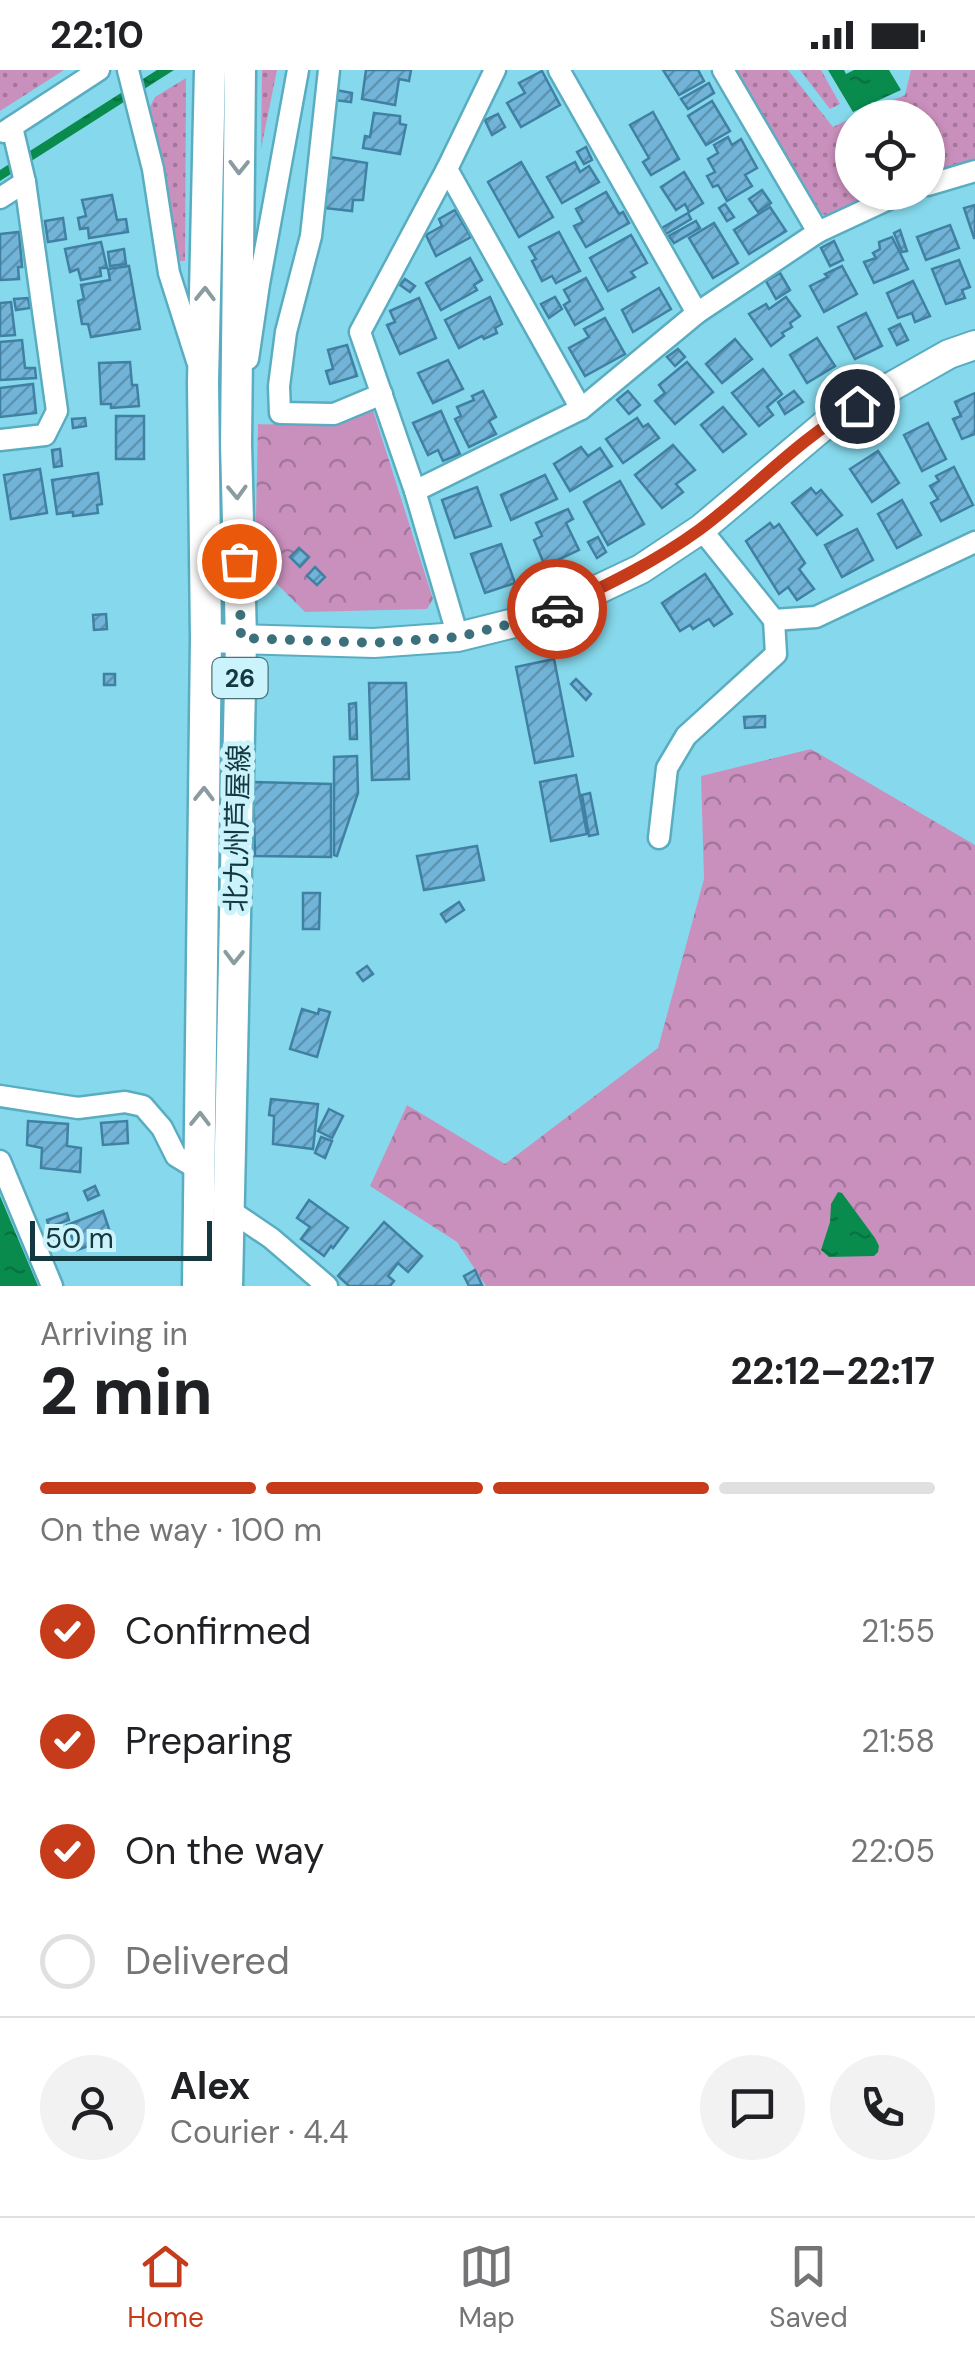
<!DOCTYPE html>
<html lang="en">
<head>
<meta charset="utf-8">
<style>
  :root { --surface:#fff; --page:#f2f2f2; --text:#202124; --muted:#757577; --line:#e0e0e0; --accent:#c63c1b }
  body { margin:0; font-family:"DM Sans","Noto Sans JP",sans-serif; background:var(--page); color:var(--text); height:100vh; display:flex; flex-direction:column; font-size:38px; white-space:nowrap }
  * { box-sizing:border-box; margin:0 }
  p { font-size:32px; color:var(--muted) }
  .icon { flex:none; width:55px; height:55px; fill:none; stroke:currentColor; stroke-width:2; stroke-linecap:round; stroke-linejoin:round }
  .map { position:relative; height:1216px; overflow:hidden }
  .details { display:flex; flex-direction:column; background:var(--surface); flex:1 }
  .details>* { flex:none }
  .buttons { position:absolute; left:835px; top:30px; display:grid; gap:20px }
  .buttons a { display:grid; place-items:center; width:110px; height:110px; border-radius:50%; background:var(--surface); box-shadow:0 2px 8px #0004; font-size:50px }
  .scale { position:absolute; left:30px; bottom:25px; width:182px; box-sizing:border-box; padding-left:10px; border:5px solid #14383f; border-top:0; font-size:28px; line-height:35px; white-space:nowrap; color:#14383f; -webkit-text-stroke:8px #cbf3fc; paint-order:stroke }
  .pin { position:absolute; display:grid; place-items:center; width:85px; height:85px; color:#fff; margin:-42px; border:5px solid #fff; border-radius:50%; box-shadow:0 2px 10px #0007 }
  .courier { position:absolute; display:grid; place-items:center; width:100px; height:100px; margin:-50px; border:8px solid #c63c1b; border-radius:50%; background:#fff; color:#222; box-shadow:0 2px 12px #0007 }
  .overview em { font-style:normal; font-weight:800 }
  .overview div { display:flex; flex-direction:column-reverse }
  .overview { display:flex; align-items:center; justify-content:space-between; height:170px; padding:0 40px }
  h1 { font-size:65px; font-weight:800; line-height:75px }
  .bar { display:grid; grid-template-columns:repeat(4,1fr); gap:15px 10px; align-content:center; height:120px; padding:0 40px }
  .bar i { height:12px; border-radius:8px; background:var(--line) }
  .bar .active { background:var(--accent) }
  .bar p { grid-column:span 4 }
  .line { display:flex; align-items:center; gap:25px; padding:0 40px; border-top:2px solid var(--line) }
  .line div { flex:1 }
  .round { display:grid; place-items:center; flex:none; width:105px; height:105px; border-radius:52px; background:var(--page) }
  ol { padding:0 40px; list-style:none }
  li { display:flex; align-items:center; gap:30px; height:110px }
  li p { margin-inline-start:auto }
  li .icon { padding:10px; border-radius:50%; background:var(--accent); color:#fff; stroke-width:4 }
  li:last-child { color:var(--muted) }
  li i { width:55px; height:55px; border:5px solid var(--line); border-radius:50% }
  .status { display:flex; justify-content:space-between; align-items:center; height:70px; padding:0 50px; background:var(--surface); direction:ltr }
  .status svg { height:28px; fill:currentColor }
  .menu { display:flex; justify-content:space-around; align-items:center; height:140px; border-top:2px solid var(--line); background:var(--surface); font-size:28px; color:var(--muted) }
  .menu a { display:grid; justify-items:center; gap:5px }
  .menu .active { color:var(--accent) }
  .map>svg:first-child { display:block }
</style>
</head>
<body>
<div class="status"><b>22:10</b><svg viewBox="0 0 49 12"><path d="M0 12V9h3v3zM5 12V6h3v6zM10 12V3h3v9zM15 12V0h3v12zM26 1h20v11H26zM47 4h2v5h-2z"/></svg></div>
<div class="map">
<svg width="975" height="1216" viewBox="0 0 975 1216">
  <defs>
    <pattern id="grass-dots" width="8" height="8" patternUnits="userSpaceOnUse" patternTransform="scale(2.5)"><rect width="8" height="8" fill="#ca90bd"/><path d="M2 2h.1M6 6h.1" fill="none" stroke="#a3779b" stroke-width="1.8" stroke-linecap="round"/></pattern>
    <pattern id="forest-crowns" width="20" height="18" patternUnits="userSpaceOnUse" patternTransform="scale(2.5)"><rect width="20" height="18" fill="#ca90bd"/><path d="M2 6a3 3 0 1 1 6 0M12 15a3 3 0 1 1 6 0" fill="none" stroke="#a3779b"/></pattern>
    <pattern id="water-ripples" width="26" height="14" patternUnits="userSpaceOnUse" patternTransform="scale(2.5)"><rect width="26" height="14" fill="#098b4e"/><path d="M2 4q2-2 4 0t4 0M15 11q2-2 4 0t4 0" fill="none" stroke="#087342"/></pattern>
    <pattern id="building-hatch" width="6" height="6" patternUnits="userSpaceOnUse" patternTransform="scale(2.5)"><rect width="6" height="6" fill="#72b4d8"/><path d="M-1 1l2-2M0 6l6-6M5 7l2-2" fill="none" stroke="#5c93b1"/></pattern>
  </defs>
  <rect width="100%" height="100%" fill="#86d9ec"/>
  <g fill="url(#grass-dots)">
    <path d="M0,0H64L0,41Z"/>
    <path d="M221,0H227L222,346H217Z"/>
    <path d="M262,0H277L261,79Z"/>
    <path d="M736,0H788L833,57L852,48V122L878,123L825,145L815,142Z"/>
    <path d="M800,0H821L840,34L830,39Z"/>
    <path d="M911,0H975V90L928,104V48L854,47L905,25Z"/>
    <path d="M186,8L185,191H180L147,43L155,27Z"/>
  </g>
  <g fill="url(#forest-crowns)">
    <path d="M372,337L433,529L427,539L305,542L255,492L258,354C286,357 342,342 372,337Z"/>
    <path d="M811,679L975,775V1216H486L457,1172L370,1116L407,1035L505,1094L658,978L704,809L701,706Z"/>
  </g>
  <g fill="url(#water-ripples)">
    <path d="M157,0H174L0,111V100Z"/>
    <path d="M828,0H844L846,4L854,0H889L901,20L853,42Z"/>
    <path d="M838,1122L842,1123L875,1168L879,1176L878,1182L874,1186L829,1187L821,1180L830,1152L831,1134Z"/>
    <path d="M0,1125V1126L38,1216H0Z"/>
  </g>
  <g fill="url(#building-hatch)" stroke="#4081a3" stroke-width="2.5">
    <path d="M366,0H411L409,11L399,9L395,35L362,29Z"/>
    <path d="M663,0H698L704,11L679,25Z"/>
    <path d="M542,1L560,35L521,57L507,33L525,23L519,13Z"/>
    <path d="M709,13L714,23L688,39L681,29Z"/>
    <path d="M336,20L352,23L351,32L334,30Z"/>
    <path d="M712,31L730,61L706,75L688,46Z"/>
    <path d="M653,42L679,89L651,105L643,92L649,88L630,55Z"/>
    <path d="M374,43L400,46V54L406,55L400,84L363,78L365,66L370,67Z"/>
    <path d="M498,44L505,57L492,65L485,50Z"/>
    <path d="M728,67L732,75L741,69L757,98L745,105L752,116L727,131L718,115L713,117L707,106L715,102L708,89L718,83L714,75Z"/>
    <path d="M586,77L592,90L584,94L577,82Z"/>
    <path d="M330,87L367,93L363,130H353L352,141L324,138Z"/>
    <path d="M521,92L553,147L519,167L488,112Z"/>
    <path d="M575,92L580,102L589,96L599,112L562,133L547,107Z"/>
    <path d="M684,102L703,133L689,142L685,134L676,140L661,117Z"/>
    <path d="M762,120L771,133L758,142L749,129Z"/>
    <path d="M606,122L619,144L623,142L629,153L586,177L574,156L583,152L576,139Z"/>
    <path d="M112,125L117,150L126,149L128,162L89,168L88,158L80,159L78,148L86,146L82,130Z"/>
    <path d="M725,134L734,147L727,151L719,138Z"/>
    <path d="M975,135V168H974L964,138Z"/>
    <path d="M770,137L786,161L749,184L734,160Z"/>
    <path d="M455,140L471,167L436,186L426,165L442,156L439,149Z"/>
    <path d="M688,143L691,149L666,164L662,158Z"/>
    <path d="M63,148L66,169L48,172L45,151Z"/>
    <path d="M696,151L700,158L674,173L669,166Z"/>
    <path d="M714,153L738,193L713,208L689,168Z"/>
    <path d="M950,155L959,178L926,190L917,167Z"/>
    <path d="M900,160L907,181L902,182L894,163Z"/>
    <path d="M19,162L22,197H18L19,209L0,210V164Z"/>
    <path d="M559,162L580,201L556,213L552,206L542,211L532,191L536,189L529,177Z"/>
    <path d="M631,165L647,193L631,202L635,207L608,221L590,188Z"/>
    <path d="M892,167L908,199L874,213L864,192L876,188L873,183L880,179L879,172Z"/>
    <path d="M834,171L843,190L830,196L821,178Z"/>
    <path d="M101,172L107,198H100L101,206L81,210L78,199L70,202L65,179Z"/>
    <path d="M124,179L126,194L110,196L108,182Z"/>
    <path d="M470,188L482,210L474,215L477,220L441,240L426,213Z"/>
    <path d="M959,190L970,217L962,220L965,228L946,234L932,199Z"/>
    <path d="M129,196L140,259L91,267L88,254H82L78,231L84,229L81,215L110,210L108,199Z"/>
    <path d="M842,196L857,224L824,242L810,216L828,207L825,204Z"/>
    <path d="M780,203L790,220L776,229L766,211Z"/>
    <path d="M586,208L603,239L575,255L564,235L570,231L564,220Z"/>
    <path d="M405,209L415,216L410,222L400,215Z"/>
    <path d="M913,211L930,246L915,252L912,243L898,248L887,223Z"/>
    <path d="M659,218L671,239L633,262L622,240Z"/>
    <path d="M490,227L502,254L495,258L497,263L484,269L482,266L459,278L445,250Z"/>
    <path d="M555,227L562,239L549,248L541,234Z"/>
    <path d="M786,227L800,246L790,253L792,257L782,263L784,266L771,276L749,244L766,234L769,239Z"/>
    <path d="M28,228L30,238L16,240L14,229Z"/>
    <path d="M419,228L436,268L400,284L387,255L395,252L390,241Z"/>
    <path d="M11,232L15,265L0,266V233Z"/>
    <path d="M866,243L882,276L855,289L838,257Z"/>
    <path d="M605,248L625,284L585,306L569,278L589,267L584,259Z"/>
    <path d="M900,254L908,270L897,275L889,259Z"/>
    <path d="M817,268L835,296L807,313L790,285Z"/>
    <path d="M735,269L752,289L722,313L706,294Z"/>
    <path d="M22,270L25,298H35L36,308L0,310V272Z"/>
    <path d="M347,275L357,306L330,314L326,301L333,299L328,280Z"/>
    <path d="M678,279L685,287L675,296L667,287Z"/>
    <path d="M448,290L463,319L433,333L418,303Z"/>
    <path d="M130,292L132,315H137L139,336L111,338V334H101L99,293Z"/>
    <path d="M687,292L713,322L675,354L655,331L665,323L659,315Z"/>
    <path d="M763,299L782,324L767,337L773,345L759,356L732,323Z"/>
    <path d="M33,314L36,343L0,347V318Z"/>
    <path d="M483,321L496,347L489,351L496,364L469,377L455,349L461,346L457,337L474,330L472,326Z"/>
    <path d="M628,321L640,335L629,344L617,330Z"/>
    <path d="M794,321L803,332L785,344L778,332Z"/>
    <path d="M975,323V364L962,369L953,349L961,346L955,332Z"/>
    <path d="M723,337L746,364L723,382L701,355Z"/>
    <path d="M441,341L460,384L443,391L438,380L428,385L413,353Z"/>
    <rect x="116" y="346" width="28" height="43"/>
    <path d="M85,348L86,356L73,358L72,349Z"/>
    <path d="M637,348L643,357L648,354L659,368L623,393L606,369Z"/>
    <path d="M928,353L946,389L922,401L904,365Z"/>
    <path d="M673,375L695,400L676,414L683,422L662,438L635,405Z"/>
    <path d="M581,377L588,386L600,378L612,396L570,421L554,394Z"/>
    <path d="M60,379L62,396L54,397L52,380Z"/>
    <path d="M878,381L899,413L872,432L850,399Z"/>
    <path d="M954,397L973,435L941,451L931,433L938,429L930,416L939,411L936,406Z"/>
    <path d="M40,399L47,443L11,449L4,405Z"/>
    <path d="M98,403L102,434L97,435L98,443L73,446V442L57,444L52,410Z"/>
    <path d="M545,405L557,429L511,450L501,425Z"/>
    <path d="M620,411L644,454L608,475L584,432Z"/>
    <path d="M477,417L491,456L455,468L442,430Z"/>
    <path d="M811,418L816,424L821,420L842,445L817,465L792,433Z"/>
    <path d="M902,430L921,465L897,478L878,444Z"/>
    <path d="M568,439L573,449L566,453L579,480L545,496L534,470L542,466L536,453Z"/>
    <path d="M770,453L774,458L779,454L805,493L799,499L814,519L797,530L788,517L779,524L746,471Z"/>
    <path d="M857,459L873,490L842,507L825,475Z"/>
    <path d="M598,467L606,482L597,488L588,472Z"/>
    <path d="M501,474L515,513L485,523L471,484Z"/>
    <path d="M299,478L309,487L300,497L290,487Z"/>
    <path d="M315,497L325,507L317,515L307,506Z"/>
    <path d="M705,504L732,544L714,556L709,549L693,559L690,555L680,561L662,533Z"/>
    <path d="M106,544L107,559L94,560L93,545Z"/>
    <path d="M554,589L573,686L535,693L516,597Z"/>
    <rect x="104" y="604" width="11" height="11"/>
    <path d="M576,609L591,624L586,630L571,614Z"/>
    <path d="M369,613H406L409,709L372,710Z"/>
    <path d="M356,633L357,669H350L349,634Z"/>
    <path d="M765,646V657L745,658L744,647Z"/>
    <path d="M357,686L358,723L337,786L334,785V687Z"/>
    <path d="M576,705L587,764L551,771L540,712Z"/>
    <path d="M253,712L331,714V787L255,786Z"/>
    <path d="M590,723L598,764L589,766L582,725Z"/>
    <path d="M477,776L484,810L424,820L417,786Z"/>
    <path d="M303,823H320L319,859H303Z"/>
    <path d="M459,832L464,840L446,852L441,844Z"/>
    <path d="M367,896L373,904L363,911L357,903Z"/>
    <path d="M302,939L318,944L319,939L330,942L317,987L290,979Z"/>
    <path d="M271,1029L318,1034L313,1079L273,1074L274,1046L269,1045Z"/>
    <path d="M329,1039L343,1046L332,1068L318,1061Z"/>
    <path d="M28,1051L68,1054L67,1076L81,1078L80,1102L41,1098L42,1078L27,1075Z"/>
    <path d="M127,1051L128,1073L103,1075L101,1053Z"/>
    <path d="M321,1067L332,1071L325,1088L315,1083Z"/>
    <path d="M95,1116L99,1125L88,1130L84,1121Z"/>
    <path d="M309,1130L348,1158L333,1178L331,1176L324,1186L301,1169L310,1157L297,1148Z"/>
    <path d="M103,1141L112,1168L77,1180L67,1155Z"/>
    <path d="M67,1143L69,1150L49,1157L47,1150Z"/>
    <path d="M384,1152L422,1186L408,1202L398,1193L388,1206L394,1211L390,1216H349L338,1206Z"/>
    <path d="M475,1200L482,1215L469,1216L464,1206Z"/>
  </g>
  <g fill="none" stroke-linecap="round" stroke-linejoin="round">
    <defs>
      <g id="street">
        <path d="M128,0L153,99L169,203L197,291"/>
        <path d="M329,0L311,166L286,262L279,316L280,343L334,344L382,324"/>
        <path d="M559,0L697,243"/>
        <path d="M723,0L818,162"/>
        <path d="M4,62L99,0"/>
        <path d="M447,99L581,339"/>
        <path d="M928,115L975,101"/>
        <path d="M0,128L25,112"/>
        <path d="M248,289L259,214L298,0"/>
        <path d="M0,370L45,365L57,341L25,112L12,57"/>
        <path d="M415,421L581,339L697,243L818,162L904,122"/>
        <path d="M701,459L774,550L816,547L975,472"/>
        <path d="M458,567L415,421L360,262L447,99L495,0"/>
        <path d="M659,768L667,698L686,666L776,584L774,550"/>
        <path d="M0,1026L78,1038L125,1032L143,1036L162,1058L176,1086L199,1100"/>
        <path d="M0,1091L52,1216"/>
        <path d="M228,1139L271,1168L327,1216"/>
      </g>
      <path id="secondary" d="M206,568L374,573L458,567L542,546L641,499L701,459L827,353L949,284L975,275"/>
      <g id="primary">
        <path d="M198,1216L206,568L203,312L210,0"/>
        <path d="M227,1216L241,569L236,374L240,0"/>
      </g>
    </defs>
    <use href="#street" stroke="#5aadc0" stroke-width="25"/>
    <use href="#secondary" stroke="#5aadc0" stroke-width="32"/>
    <use href="#primary" stroke="#5aadc0" stroke-width="35"/>
    <use href="#street" stroke="#fff" stroke-width="20"/>
    <use href="#secondary" stroke="#fff" stroke-width="28"/>
    <use href="#primary" stroke="#fff" stroke-width="30"/>
  </g>
  <defs><path id="oneway-chevron" d="M-2-3.5L2.5 0L-2 3.5" fill="none" stroke-width="1.6" stroke-linecap="round" stroke-linejoin="round" transform="scale(2.5)"/></defs>
  <g stroke="#8a9c9f">
    <use href="#oneway-chevron" transform="translate(239 97) rotate(91)"/>
    <use href="#oneway-chevron" transform="translate(205 224) rotate(-89)"/>
    <use href="#oneway-chevron" transform="translate(237 422) rotate(88)"/>
    <use href="#oneway-chevron" transform="translate(204 724) rotate(-89)"/>
    <use href="#oneway-chevron" transform="translate(234 887) rotate(91)"/>
    <use href="#oneway-chevron" transform="translate(200 1049) rotate(-89)"/>
  </g>
  <g fill="none" stroke-linecap="round" stroke-linejoin="round">
    <path stroke="#3c707c" stroke-width="10" stroke-dasharray="0 18" d="M239,491L241,568L374,573L458,567L542,546L557,539"/>
    <path stroke="#c63c1b" stroke-width="12" d="M557,539C607,515 655,492 699,460C753,420 798,369 857,336"/>
  </g>
  <g text-anchor="middle" stroke-width="10" stroke-linejoin="round" paint-order="stroke">
    <rect fill="#cbf3fc" stroke="#4b7078" stroke-width="2.5" x="212.5" y="588" width="55" height="40" rx="8"/>
    <g font-size="25" font-weight="bold" fill="#14383f">
      <text x="240" y="617">26</text>
    </g>
    <g font-size="28" fill="#14383f" stroke="#cbf3fc">
      <text transform="translate(237 758) rotate(-89)" y="10">北九州芦屋線</text>
    </g>
  </g>
</svg>
<div class="buttons">
<a><svg class="icon" aria-label="locate" viewBox="0 0 24 24"><circle cx="12" cy="12" r="6"/><path d="M12 2v4M12 18v4M2 12h4M18 12h4"/></svg></a>
</div>
<div class="scale">50 m</div>
<div class="pin" style="left:239px;top:491px;background:#ea580c"><svg class="icon" aria-label="bag" viewBox="0 0 24 24"><path d="M5 8h14l-1 12H6zM9 8a3 3 0 0 1 6 0"/></svg></div>
<div class="pin" style="left:857px;top:336px;background:#1f2937"><svg class="icon" aria-label="home" viewBox="0 0 24 24"><path d="M3 11l9-7 9 7M6 9v11h12V9"/></svg></div>
<div class="courier" style="left:557px;top:539px"><svg class="icon" aria-label="car" viewBox="0 0 24 24"><path d="M5 17H2v-5l4-1 3-4h7l3 4 3 1v5h-3M9 17h6M6 11h13"/><circle cx="7" cy="17" r="2"/><circle cx="17" cy="17" r="2"/></svg></div>
</div>
<section class="details">
<div class="overview"><div><h1>2 min</h1><p>Arriving in</p></div><em>22:12–22:17</em></div>
<div class="bar"><i class="active"></i><i class="active"></i><i class="active"></i><i></i><p>On the way · 100 m</p></div>
<ol>
<li><svg class="icon" aria-label="check" viewBox="0 0 24 24"><path d="M5 12l5 5 9-10"/></svg>Confirmed<p>21:55</p></li>
<li><svg class="icon" aria-label="check" viewBox="0 0 24 24"><path d="M5 12l5 5 9-10"/></svg>Preparing<p>21:58</p></li>
<li><svg class="icon" aria-label="check" viewBox="0 0 24 24"><path d="M5 12l5 5 9-10"/></svg>On the way<p>22:05</p></li>
<li><i></i>Delivered</li>
</ol>
<div class="line" style="height:180px"><a class="round"><svg class="icon" aria-label="person" viewBox="0 0 24 24"><circle cx="12" cy="8" r="4"/><path d="M4 21q1-7 8-7t8 7"/></svg></a><div><b>Alex</b><p>Courier · 4.4</p></div><a class="round"><svg class="icon" aria-label="chat" viewBox="0 0 24 24"><path d="M4 5h16v11H9l-5 4z"/></svg></a><a class="round"><svg class="icon" aria-label="phone" viewBox="0 0 24 24"><path d="M5 4h4l2 5-3 2q2 4 5 5l2-3 5 2v4C11 20 4 13 5 4z"/></svg></a></div>
</section>
<nav class="menu">
<a class="active"><svg class="icon" aria-label="home" viewBox="0 0 24 24"><path d="M3 11l9-7 9 7M6 9v11h12V9"/></svg>Home</a>
<a><svg class="icon" aria-label="map" viewBox="0 0 24 24"><path d="M3 6l6-2 6 2 6-2v14l-6 2-6-2-6 2zM9 4v14M15 6v14"/></svg>Map</a>
<a><svg class="icon" aria-label="saved" viewBox="0 0 24 24"><path d="M7 4h10v16l-5-4-5 4z"/></svg>Saved</a>
</nav>
</body>
</html>
